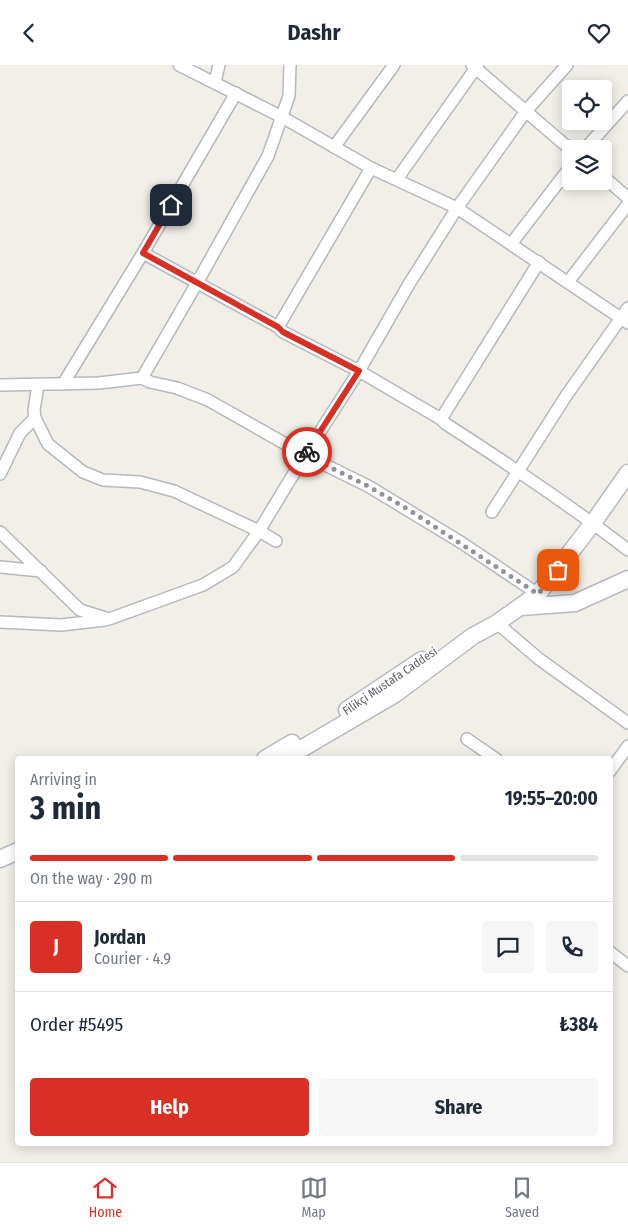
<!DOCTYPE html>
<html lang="en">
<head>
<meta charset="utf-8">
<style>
  :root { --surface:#fff; --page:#f6f6f7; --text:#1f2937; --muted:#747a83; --line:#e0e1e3; --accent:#d93025 }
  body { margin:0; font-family:"Fira Sans Condensed",sans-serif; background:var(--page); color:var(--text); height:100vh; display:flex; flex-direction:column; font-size:19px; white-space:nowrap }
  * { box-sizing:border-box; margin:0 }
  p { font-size:16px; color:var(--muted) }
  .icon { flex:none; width:28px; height:28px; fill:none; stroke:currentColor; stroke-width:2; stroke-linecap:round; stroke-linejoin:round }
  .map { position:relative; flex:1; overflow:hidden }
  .panel { position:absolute; left:15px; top:691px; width:598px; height:390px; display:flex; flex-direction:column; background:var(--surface); border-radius:5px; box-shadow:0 2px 12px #0003 }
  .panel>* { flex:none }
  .buttons { position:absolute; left:562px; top:15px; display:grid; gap:10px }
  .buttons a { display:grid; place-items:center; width:50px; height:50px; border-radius:5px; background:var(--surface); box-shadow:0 2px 12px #0003; font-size:25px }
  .pin { position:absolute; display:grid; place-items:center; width:42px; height:42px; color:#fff; margin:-21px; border-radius:10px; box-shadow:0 2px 8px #0006 }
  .courier { position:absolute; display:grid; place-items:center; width:50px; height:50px; margin:-25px; border:4px solid #d93025; border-radius:50%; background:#fff; color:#222; box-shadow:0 1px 6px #0007 }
  .overview em { font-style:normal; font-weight:700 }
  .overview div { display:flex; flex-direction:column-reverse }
  .overview { display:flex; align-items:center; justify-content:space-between; height:85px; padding:0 15px }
  h1 { font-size:32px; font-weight:700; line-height:38px }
  .bar { display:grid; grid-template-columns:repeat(4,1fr); gap:8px 5px; align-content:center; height:60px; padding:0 15px }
  .bar i { height:6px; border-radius:4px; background:var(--line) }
  .bar .current { background:var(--accent) }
  .bar p { grid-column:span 4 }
  .line { display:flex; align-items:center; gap:12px; padding:0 15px; border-top:1px solid var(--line) }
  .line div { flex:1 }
  .round { display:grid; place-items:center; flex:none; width:52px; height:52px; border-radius:5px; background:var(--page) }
  .primary-button { display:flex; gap:10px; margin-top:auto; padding:10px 15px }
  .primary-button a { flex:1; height:58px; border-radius:5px; background:var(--accent); color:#fff; font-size:20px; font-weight:700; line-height:58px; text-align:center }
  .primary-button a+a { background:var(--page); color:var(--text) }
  header { display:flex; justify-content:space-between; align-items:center; height:65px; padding:0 15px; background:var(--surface); font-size:22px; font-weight:700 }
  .tabs { display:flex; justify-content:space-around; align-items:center; height:70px; border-top:1px solid var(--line); background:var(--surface); font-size:14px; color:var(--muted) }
  .tabs a { display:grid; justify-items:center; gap:2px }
  .tabs .current { color:var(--accent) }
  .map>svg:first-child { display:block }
</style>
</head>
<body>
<header><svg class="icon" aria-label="back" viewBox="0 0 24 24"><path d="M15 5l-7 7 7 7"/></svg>Dashr<svg class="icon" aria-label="heart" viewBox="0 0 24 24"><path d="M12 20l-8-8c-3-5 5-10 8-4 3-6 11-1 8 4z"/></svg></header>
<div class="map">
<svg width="628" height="1097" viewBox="0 0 628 1097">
  <rect width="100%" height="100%" fill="#f1efe8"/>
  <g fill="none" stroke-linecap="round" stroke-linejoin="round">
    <defs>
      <g id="street">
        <path d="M179,0L282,52L371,103L457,143L628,258"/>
        <path d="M472,0L571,85"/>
        <path d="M215,17L219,0"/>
        <path d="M334,82L394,0"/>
        <path d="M585,84L628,36"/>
        <path d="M604,112L628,133"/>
        <path d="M397,114L478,0"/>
        <path d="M511,179L571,101"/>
        <path d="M143,188L278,262L283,267L359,306L441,354L446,359C508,399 570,440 628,485"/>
        <path d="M568,217L628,139"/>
        <path d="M278,262L371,103"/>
        <path d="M142,313L197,218L268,91L289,31L290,0"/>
        <path d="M63,319L143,188L236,28"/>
        <path d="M0,320L99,318L142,313L150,317L177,323L208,335L305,390L368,421L462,478L538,529"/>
        <path d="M38,320L34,345L35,353L48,379L83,407L103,415L140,417L174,426L259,466L276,476"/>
        <path d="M441,354L539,197"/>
        <path d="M0,409L20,368L35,353"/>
        <path d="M492,447L566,331L628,243"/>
        <path d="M0,467L80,545L109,554L203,520L233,502L259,466L305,390L359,306L409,219L457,143L526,46L567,0"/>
        <path d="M0,502L41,506"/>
        <path d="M0,557L61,560L105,555"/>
        <path d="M497,558L539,594L628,658"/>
        <path d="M467,674L496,694"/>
        <path d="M610,706L628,681"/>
        <path d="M610,887L628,901"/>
      </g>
      <g id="secondary">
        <path d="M521,542L575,538L628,514"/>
        <path d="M347,645L422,595"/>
        <path d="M265,694L292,678"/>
        <path d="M284,694L395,629L473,571L497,558L538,529L593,458L628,408"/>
        <path d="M0,794L18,786"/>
      </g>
    </defs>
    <use href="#street" stroke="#b5b8bc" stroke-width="14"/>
    <use href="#secondary" stroke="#b6babf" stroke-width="19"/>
    <use href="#street" stroke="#fff" stroke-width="11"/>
    <use href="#secondary" stroke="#fff" stroke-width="16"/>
  </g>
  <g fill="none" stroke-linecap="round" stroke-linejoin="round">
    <path stroke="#929495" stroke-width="5" stroke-dasharray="0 9" d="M307,387L305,390L368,421L409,445L538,529L558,505"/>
    <path stroke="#d93025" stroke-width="6" d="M171,140L143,188L278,262L283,267L359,306L307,387"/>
  </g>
  <g text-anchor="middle" stroke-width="4.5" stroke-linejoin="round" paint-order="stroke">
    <g font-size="12" fill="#5f6368" stroke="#fff">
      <text transform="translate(390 616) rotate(-34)" y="4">Filikçi Mustafa Caddesi</text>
    </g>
  </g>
</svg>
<div class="buttons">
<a><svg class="icon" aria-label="locate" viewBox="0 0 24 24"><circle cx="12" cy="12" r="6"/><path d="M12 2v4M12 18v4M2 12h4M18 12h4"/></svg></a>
<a><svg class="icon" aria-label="layers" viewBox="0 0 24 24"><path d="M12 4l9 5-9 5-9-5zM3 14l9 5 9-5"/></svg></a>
</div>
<div class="pin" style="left:558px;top:505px;background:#ea580c"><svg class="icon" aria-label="bag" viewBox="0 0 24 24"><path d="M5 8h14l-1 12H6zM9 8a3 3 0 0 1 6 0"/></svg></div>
<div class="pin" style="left:171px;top:140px;background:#1f2937"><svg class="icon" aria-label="home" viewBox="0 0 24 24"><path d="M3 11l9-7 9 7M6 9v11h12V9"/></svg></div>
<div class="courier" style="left:307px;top:387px"><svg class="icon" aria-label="bike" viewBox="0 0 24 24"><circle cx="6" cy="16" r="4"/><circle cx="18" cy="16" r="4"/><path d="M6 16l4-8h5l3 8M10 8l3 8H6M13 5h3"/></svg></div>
<section class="panel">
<div class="overview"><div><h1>3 min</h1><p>Arriving in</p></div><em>19:55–20:00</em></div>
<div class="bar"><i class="current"></i><i class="current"></i><i class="current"></i><i></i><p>On the way · 290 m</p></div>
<div class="line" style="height:90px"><b class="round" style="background:var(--accent);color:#fff">J</b><div><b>Jordan</b><p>Courier · 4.9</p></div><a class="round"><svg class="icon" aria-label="chat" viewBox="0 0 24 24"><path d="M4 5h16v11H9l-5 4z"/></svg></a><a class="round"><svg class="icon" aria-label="phone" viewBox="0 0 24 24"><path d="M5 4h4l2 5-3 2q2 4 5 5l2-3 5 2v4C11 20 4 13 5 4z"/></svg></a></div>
<div class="line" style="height:65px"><div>Order #5495</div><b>₺384</b></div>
<div class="primary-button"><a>Help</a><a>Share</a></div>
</section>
</div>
<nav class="tabs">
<a class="current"><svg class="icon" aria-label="home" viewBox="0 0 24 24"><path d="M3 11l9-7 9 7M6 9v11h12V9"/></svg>Home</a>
<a><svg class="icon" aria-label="map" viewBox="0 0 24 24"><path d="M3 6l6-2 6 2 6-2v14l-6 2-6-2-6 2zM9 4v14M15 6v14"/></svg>Map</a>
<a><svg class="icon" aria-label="saved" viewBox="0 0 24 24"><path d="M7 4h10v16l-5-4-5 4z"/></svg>Saved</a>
</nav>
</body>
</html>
